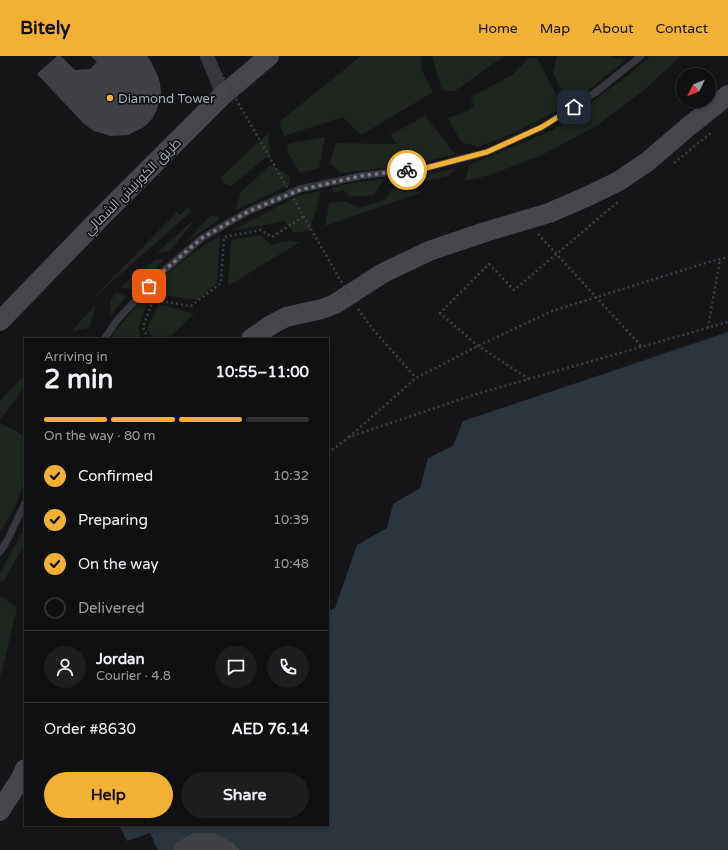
<!DOCTYPE html>
<html lang="en">
<head>
<meta charset="utf-8">
<style>
  :root { --surface:#101012; --page:#1e1e20; --text:#f1f3f6; --muted:#9c9d9f; --line:#303032; --accent:#f2b134 }
  body { margin:0; font-family:"Varela Round",Cairo,sans-serif; background:var(--page); color:var(--text); height:100vh; display:flex; flex-direction:column; font-size:15px; white-space:nowrap }
  * { box-sizing:border-box; margin:0 }
  p { font-size:13px; color:var(--muted) }
  .icon { flex:none; width:22px; height:22px; fill:none; stroke:currentColor; stroke-width:2; stroke-linecap:round; stroke-linejoin:round }
  .map { position:relative; flex:1; overflow:hidden }
  .sheet { position:absolute; left:24px; top:282px; width:305px; height:488px; display:flex; flex-direction:column; background:var(--surface); border-radius:0px; box-shadow:0 2px 6px #0003,0 0 0 1px var(--line) }
  .sheet>* { flex:none }
  .needle { width:26px; rotate:227deg }
  .controls { position:absolute; left:676px; top:12px; display:grid; gap:8px }
  .controls a { display:grid; place-items:center; width:40px; height:40px; border-radius:50%; background:var(--surface); box-shadow:0 2px 6px #0003,0 0 0 1px var(--line); font-size:20px }
  .pin { position:absolute; display:grid; place-items:center; width:34px; height:34px; color:#fff; margin:-17px; border-radius:8px; box-shadow:0 2px 6px #0006 }
  .courier { position:absolute; display:grid; place-items:center; width:40px; height:40px; margin:-20px; border:3px solid #f2b134; border-radius:50%; background:#fff; color:#222; box-shadow:0 1px 5px #0007 }
  .head em { font-style:normal; font-weight:700 }
  .head div { display:flex; flex-direction:column-reverse }
  .head { display:flex; align-items:center; justify-content:space-between; height:68px; padding:0 20px }
  h1 { font-size:26px; font-weight:700; line-height:30px }
  .bar { display:grid; grid-template-columns:repeat(4,1fr); gap:6px 4px; align-content:center; height:48px; padding:0 20px }
  .bar i { height:5px; border-radius:3px; background:var(--line) }
  .bar .on { background:var(--accent) }
  .bar p { grid-column:span 4 }
  .line { display:flex; align-items:center; gap:10px; padding:0 20px; border-top:1px solid var(--line) }
  .line div { flex:1 }
  .round { display:grid; place-items:center; flex:none; width:42px; height:42px; border-radius:21px; background:var(--page) }
  ol { padding:0 20px; list-style:none }
  li { display:flex; align-items:center; gap:12px; height:44px }
  li p { margin-inline-start:auto }
  li .icon { padding:4px; border-radius:50%; background:var(--accent); color:#111; stroke-width:4 }
  li:last-child { color:var(--muted) }
  li i { width:22px; height:22px; border:2px solid var(--line); border-radius:50% }
  .action { display:flex; gap:8px; margin-top:auto; padding:8px 20px }
  .action a { flex:1; height:46px; border-radius:24px; background:var(--accent); color:#111; font-size:16px; font-weight:700; line-height:46px; text-align:center }
  .action a+a { background:var(--page); color:var(--text) }
  header { display:flex; align-items:center; gap:24px; box-sizing:border-box; height:56px; padding:0 20px; background:var(--accent); color:#111 }
  header strong { font-size:19px }
  nav { display:flex; gap:22px; margin-inline-start:auto; font-size:14px }
  .map>svg:first-child { display:block }
</style>
</head>
<body>
<header>
<strong>Bitely</strong>
<nav><a>Home</a><a>Map</a><a>About</a><a>Contact</a></nav>
</header>
<div class="map">
<svg width="728" height="794" viewBox="0 0 728 794">
  <rect width="100%" height="100%" fill="#161618"/>
  <g fill="#1e261f">
    <path d="M361,0H419L422,3L421,13L433,36L361,79L343,61L284,80L279,66Z"/>
    <path d="M432,0H504L455,35H446L441,31Z"/>
    <path d="M557,0H612L614,2L627,3L580,41L561,34L553,16Z"/>
    <path d="M650,0H681L644,34L598,69L544,98L490,119L465,125L469,109L553,74L630,18Z"/>
    <path d="M529,2H537L560,46L570,48L514,77L478,91L461,86L448,62L468,55L474,49L470,42L512,19Z"/>
    <path d="M425,60L455,98L410,109L341,117L330,107L336,87L397,88L390,79Z"/>
    <path d="M268,77L270,98L231,130L223,127L221,121Z"/>
    <path d="M325,81L319,112L300,117L287,95L288,88Z"/>
    <path d="M270,109L290,120L289,129L236,154L240,137Z"/>
    <path d="M456,112L449,120L429,124L395,123L432,118Z"/>
    <path d="M384,123L374,139L350,141L344,134L333,137L332,132L346,128Z"/>
    <path d="M392,133L422,136L325,170L329,147L345,145L358,152L385,144Z"/>
    <path d="M321,135L310,174L294,177L285,165L231,175L298,140Z"/>
    <path d="M188,151L192,155L91,244L177,156L180,159Z"/>
    <path d="M210,160H218L220,163L185,187Z"/>
    <path d="M196,162L170,195L157,197Z"/>
    <path d="M260,179L272,189L285,185L300,186L228,230L231,184Z"/>
    <path d="M220,180L217,227L197,244L147,237C170,214 192,196 220,180Z"/>
    <path d="M164,203L133,234L121,231L155,204Z"/>
    <path d="M117,236L126,240L111,260L110,245Z"/>
    <path d="M144,242L147,248L138,271L141,283H111L116,274Z"/>
    <path d="M96,248L89,272L72,275Z"/>
    <path d="M159,248L194,258L168,283H154L147,273Z"/>
    <path d="M25,322V332L22,334L0,364V345L21,323Z"/>
    <path d="M0,367L25,380V426L14,453L0,476Z"/>
    <path d="M25,471V488L3,526L0,525V517Z"/>
    <path d="M0,540L17,552L0,623Z"/>
  </g>
  <path fill="#2c353c" d="M728,276V794H240L233,786L214,777H193L177,787L173,794H158L150,777L127,785L119,769H328V555L335,552L357,489L387,472L393,448L420,432L428,402L453,390L463,365Z"/>
  <g fill="#404145">
    <path d="M57,0H61L75,14L90,13L97,6L91,0H147L150,4L157,18L160,27L161,37L156,56L151,64L144,71L128,79L111,80L94,75L84,68L37,18Z"/>
    <path d="M193,777H214L233,786L240,794H173L176,787Z"/>
  </g>
  <g fill="none" stroke-linecap="round" stroke-linejoin="round">
    <g stroke="#3d3f44" stroke-width="2.5" stroke-dasharray="2 3" stroke-linecap="butt">
      <path d="M674,107L712,76"/>
      <path d="M538,178L642,291"/>
      <path d="M358,253L371,271L416,322"/>
      <path d="M708,272L720,203"/>
      <path d="M148,283L143,271L153,244L191,250L221,227L224,181L261,174L272,181L304,160"/>
      <path d="M529,323L478,290L440,257L489,208L514,234L619,145"/>
      <path d="M349,381L416,322L478,290L552,255L709,206L728,201"/>
      <path d="M328,397L349,381L473,339L728,266"/>
    </g>
    <g stroke="#37383d" stroke-width="7">
      <path d="M104,283L118,263L160,218L202,182L249,155L300,133L360,120L426,112L487,96L542,71L574,51L596,36L641,0"/>
      <path d="M0,496L7,485L25,447"/>
    </g>
    <path stroke="#37383d" stroke-width="14" d="M207,0L223,39"/>
    <g stroke="#45474d" stroke-width="20">
      <path d="M0,265L98,164L223,39L269,0"/>
      <path d="M251,283L271,269L286,261L322,253L335,248L383,217L429,195L485,176L549,157L586,141L619,125L647,106L688,71L728,39"/>
      <path d="M0,755L21,722L25,713"/>
    </g>
    <path stroke="#3d3f44" stroke-width="2.5" stroke-dasharray="2 3" stroke-linecap="butt" d="M221,17L353,246"/>
  </g>
  <g fill="none" stroke-linecap="round" stroke-linejoin="round">
    <path stroke="#757880" stroke-width="4" stroke-dasharray="0 7.2" d="M149,230L160,218L202,182L249,155L300,134L360,120L407,114"/>
    <path stroke="#f2b134" stroke-width="5" d="M407,114L426,112L487,96L542,71L574,51"/>
  </g>
  <circle fill="#f2b134" stroke="#111113" stroke-width="1.5" cx="110" cy="42" r="4"/>
  <g text-anchor="middle" stroke-width="3.5" stroke-linejoin="round" paint-order="stroke">
    <g font-size="13" fill="#a8adb8" stroke="#111113" text-anchor="start">
      <text x="118" y="47">Diamond Tower</text>
    </g>
    <g font-size="13" fill="#a8adb8" stroke="#111113">
      <text transform="translate(132 130) rotate(-45)" y="5">طريق الكورنيش الشمالي</text>
    </g>
  </g>
</svg>
<div class="controls">
<a><svg class="needle" viewBox="-14 -14 28 28"><path d="M0-13l5 13h-10z" fill="#e53935"/><path d="M0 13l5-13h-10z" fill="#9c9d9f"/></svg></a>
</div>
<div class="pin" style="left:149px;top:230px;background:#ea580c"><svg class="icon" aria-label="bag" viewBox="0 0 24 24"><path d="M5 8h14l-1 12H6zM9 8a3 3 0 0 1 6 0"/></svg></div>
<div class="pin" style="left:574px;top:51px;background:#1f2937"><svg class="icon" aria-label="home" viewBox="0 0 24 24"><path d="M3 11l9-7 9 7M6 9v11h12V9"/></svg></div>
<div class="courier" style="left:407px;top:114px"><svg class="icon" aria-label="bike" viewBox="0 0 24 24"><circle cx="6" cy="16" r="4"/><circle cx="18" cy="16" r="4"/><path d="M6 16l4-8h5l3 8M10 8l3 8H6M13 5h3"/></svg></div>
<section class="sheet">
<div class="head"><div><h1>2 min</h1><p>Arriving in</p></div><em>10:55–11:00</em></div>
<div class="bar"><i class="on"></i><i class="on"></i><i class="on"></i><i></i><p>On the way · 80 m</p></div>
<ol>
<li><svg class="icon" aria-label="check" viewBox="0 0 24 24"><path d="M5 12l5 5 9-10"/></svg>Confirmed<p>10:32</p></li>
<li><svg class="icon" aria-label="check" viewBox="0 0 24 24"><path d="M5 12l5 5 9-10"/></svg>Preparing<p>10:39</p></li>
<li><svg class="icon" aria-label="check" viewBox="0 0 24 24"><path d="M5 12l5 5 9-10"/></svg>On the way<p>10:48</p></li>
<li><i></i>Delivered</li>
</ol>
<div class="line" style="height:72px"><a class="round"><svg class="icon" aria-label="person" viewBox="0 0 24 24"><circle cx="12" cy="8" r="4"/><path d="M4 21q1-7 8-7t8 7"/></svg></a><div><b>Jordan</b><p>Courier · 4.8</p></div><a class="round"><svg class="icon" aria-label="chat" viewBox="0 0 24 24"><path d="M4 5h16v11H9l-5 4z"/></svg></a><a class="round"><svg class="icon" aria-label="phone" viewBox="0 0 24 24"><path d="M5 4h4l2 5-3 2q2 4 5 5l2-3 5 2v4C11 20 4 13 5 4z"/></svg></a></div>
<div class="line" style="height:52px"><div>Order #8630</div><b>AED 76.14</b></div>
<div class="action"><a>Help</a><a>Share</a></div>
</section>
</div>
</body>
</html>
